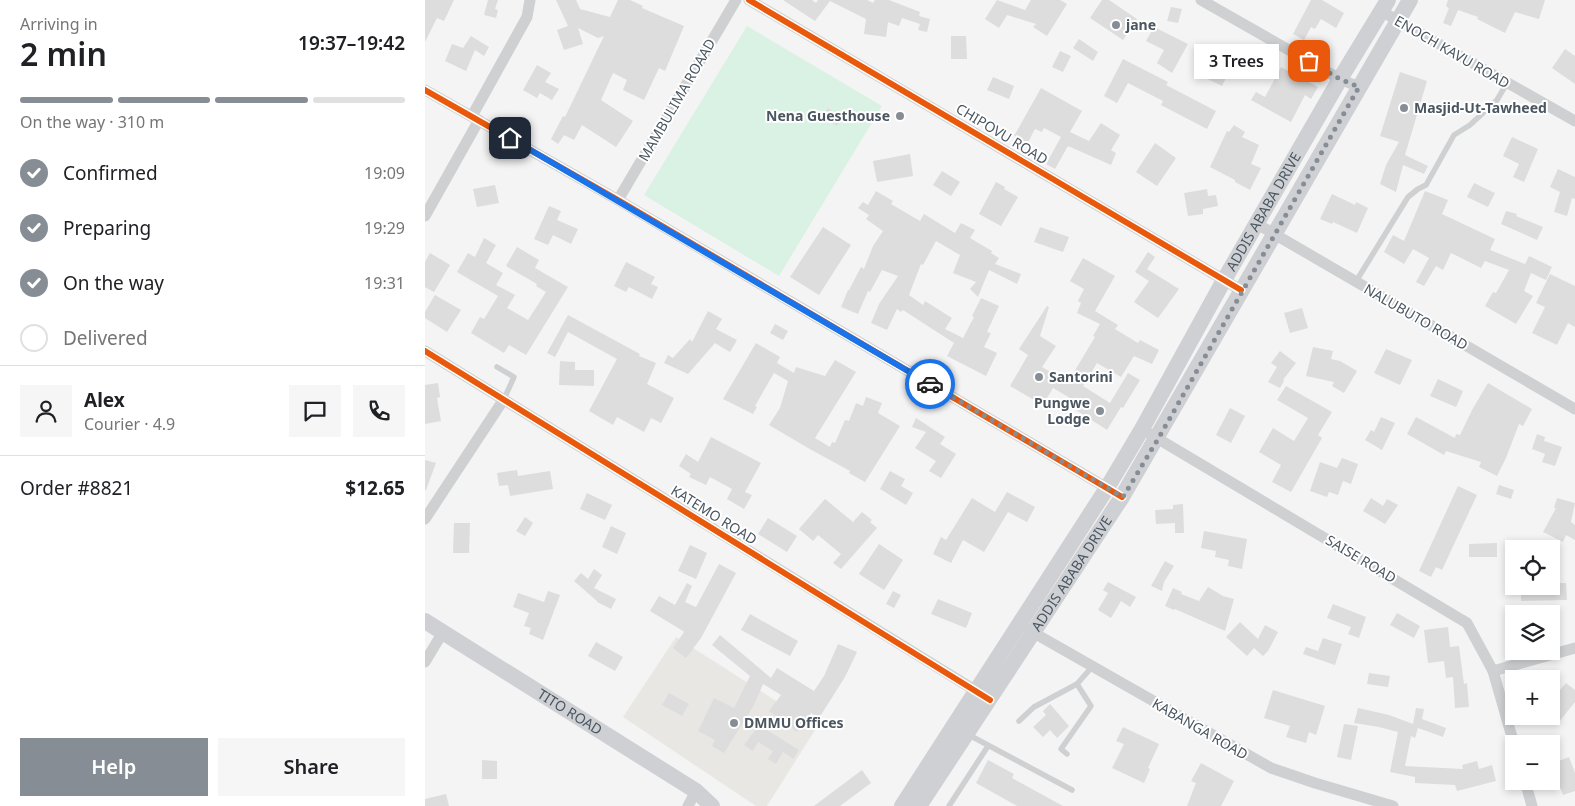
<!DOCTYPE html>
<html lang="en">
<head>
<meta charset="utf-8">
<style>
  :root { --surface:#fff; --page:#f6f6f6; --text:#202124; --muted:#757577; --line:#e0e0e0; --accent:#868d94 }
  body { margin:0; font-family:"Noto Sans",sans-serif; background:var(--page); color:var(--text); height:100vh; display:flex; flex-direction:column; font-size:19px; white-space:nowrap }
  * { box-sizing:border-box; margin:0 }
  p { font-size:16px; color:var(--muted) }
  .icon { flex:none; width:28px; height:28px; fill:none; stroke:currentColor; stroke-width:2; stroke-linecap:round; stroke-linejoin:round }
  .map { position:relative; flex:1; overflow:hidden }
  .sheet { display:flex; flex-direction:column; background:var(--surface); width:425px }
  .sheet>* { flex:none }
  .controls { position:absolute; left:1080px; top:540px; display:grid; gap:10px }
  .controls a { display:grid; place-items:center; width:55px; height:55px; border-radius:0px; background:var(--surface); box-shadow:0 2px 8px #0003; font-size:25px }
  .pin { position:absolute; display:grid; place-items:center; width:42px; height:42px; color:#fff; margin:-21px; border-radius:10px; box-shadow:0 2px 8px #0006 }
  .courier { position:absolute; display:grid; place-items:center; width:50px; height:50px; margin:-25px; border:4px solid #1a73e8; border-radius:50%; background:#fff; color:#222; box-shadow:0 1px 6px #0007 }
  .bubble { position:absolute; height:35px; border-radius:0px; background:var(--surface); box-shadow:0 2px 8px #0003; font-size:16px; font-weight:600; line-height:35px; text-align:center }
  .head em { font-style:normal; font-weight:600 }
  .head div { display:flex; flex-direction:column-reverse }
  .head { display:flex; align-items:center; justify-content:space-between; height:85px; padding:0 20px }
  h1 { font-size:32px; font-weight:600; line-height:38px }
  .bar { display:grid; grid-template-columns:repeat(4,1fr); gap:8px 5px; align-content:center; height:60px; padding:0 20px }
  .bar i { height:6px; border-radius:4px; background:var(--line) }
  .bar .current { background:var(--accent) }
  .bar p { grid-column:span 4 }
  .line { display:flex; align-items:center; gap:12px; padding:0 20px; border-top:1px solid var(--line) }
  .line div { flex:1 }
  .round { display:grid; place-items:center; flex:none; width:52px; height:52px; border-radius:0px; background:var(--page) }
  ol { padding:0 20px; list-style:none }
  li { display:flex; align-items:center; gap:15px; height:55px }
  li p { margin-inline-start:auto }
  li .icon { padding:5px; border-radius:50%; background:var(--accent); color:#fff; stroke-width:4 }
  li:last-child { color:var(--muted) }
  li i { width:28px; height:28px; border:2px solid var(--line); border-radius:50% }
  .action { display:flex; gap:10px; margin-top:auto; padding:10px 20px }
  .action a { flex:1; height:58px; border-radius:0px; background:var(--accent); color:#fff; font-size:20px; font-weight:600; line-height:58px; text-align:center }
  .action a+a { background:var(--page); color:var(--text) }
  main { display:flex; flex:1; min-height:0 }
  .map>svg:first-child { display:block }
</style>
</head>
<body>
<main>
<section class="sheet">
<div class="head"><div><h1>2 min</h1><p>Arriving in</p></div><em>19:37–19:42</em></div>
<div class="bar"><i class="current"></i><i class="current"></i><i class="current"></i><i></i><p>On the way · 310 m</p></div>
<ol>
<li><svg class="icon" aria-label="check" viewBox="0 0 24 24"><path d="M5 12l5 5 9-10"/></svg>Confirmed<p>19:09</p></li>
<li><svg class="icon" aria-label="check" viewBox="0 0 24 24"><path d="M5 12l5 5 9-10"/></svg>Preparing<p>19:29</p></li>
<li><svg class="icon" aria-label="check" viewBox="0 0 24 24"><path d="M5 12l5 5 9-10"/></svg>On the way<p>19:31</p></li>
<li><i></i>Delivered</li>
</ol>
<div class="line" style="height:90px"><a class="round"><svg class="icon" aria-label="person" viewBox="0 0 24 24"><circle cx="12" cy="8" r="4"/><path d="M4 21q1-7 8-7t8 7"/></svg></a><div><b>Alex</b><p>Courier · 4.9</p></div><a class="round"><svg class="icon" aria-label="chat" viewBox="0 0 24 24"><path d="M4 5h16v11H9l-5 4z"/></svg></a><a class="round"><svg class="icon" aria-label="phone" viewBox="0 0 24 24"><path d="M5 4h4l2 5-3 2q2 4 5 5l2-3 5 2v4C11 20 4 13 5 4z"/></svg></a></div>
<div class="line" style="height:65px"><div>Order #8821</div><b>$12.65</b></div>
<div class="action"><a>Help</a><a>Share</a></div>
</section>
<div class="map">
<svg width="1150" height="806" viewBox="0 0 1150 806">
  <rect width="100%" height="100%" fill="#f4f4f4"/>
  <path fill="#e8e7e3" d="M251,637L392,727L342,806H331L198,717Z"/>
  <path fill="#d9f2e3" d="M322,26L457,106L354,276L219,195Z"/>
  <g fill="#ddddde">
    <path d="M0,0H29L19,21L12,18L0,42Z"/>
    <path d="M63,0H73L70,9L73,10L71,18L59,15Z"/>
    <path d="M131,0H151L155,9L185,17L193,0H205L218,6L217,8L259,26L240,71L234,68L219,100L198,90L202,80L188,73L176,100L208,121L191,147L157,125L149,140L139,135L133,144L126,139L138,116L140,117L179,36L173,38L153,28L158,44L139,50L132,30L143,26Z"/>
    <path d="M358,0H387L391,3L393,0H442L448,3L450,0H464L495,12L494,16L505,19L502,32L493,30L495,24L477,18L474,26L463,22L461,37L439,34L441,19L405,1L390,21Z"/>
    <path d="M572,0L600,10L606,0H635L642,4L622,36L608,27L611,24L582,15L574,28L560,19Z"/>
    <path d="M677,0H684L712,19L698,40L665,18Z"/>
    <path d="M886,0H897L919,13L911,28L896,19L890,29L886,27L879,40L868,34Z"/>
    <path d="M1023,0H1120L1114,19L1090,12L1080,33L1052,19L1053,17L1033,10L1026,26L1018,23L1024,8L1021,6Z"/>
    <path d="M746,7L757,9L753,23L742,21Z"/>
    <path d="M729,27L763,44L747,73L732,63L739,50L721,41Z"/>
    <path d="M46,36L64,47L59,56L50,50L41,71L20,61L27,44L38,48Z"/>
    <path d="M526,36H541L542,59H526Z"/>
    <path d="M654,39L673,52L668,61L648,48Z"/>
    <path d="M1140,49L1150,56V84L1127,68Z"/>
    <path d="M635,51L646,56L638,72L627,67Z"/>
    <path d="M781,56L794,63L792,66L804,72L797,86L772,74Z"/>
    <path d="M698,59L743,82L741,85L791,111L782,129L736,105L738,101L703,83L692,103L679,96Z"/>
    <path d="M112,65L126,73L120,82L134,89L127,100L115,93L112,98L98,90Z"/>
    <path d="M856,67L893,87L886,99L880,95L866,122L826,100L831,92L840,97Z"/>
    <path d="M975,72L1002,81L980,155L1003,166L999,174L978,165L971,192L955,184L961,165L974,142L955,136Z"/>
    <path d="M568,77L589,86L584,99L562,90Z"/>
    <path d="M616,88L657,111L645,132L664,141L676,123L695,135L686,150L691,153L686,165L643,146L630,169L621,164L636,137L619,128L617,132L610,129L602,144L589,136Z"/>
    <path d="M403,108L417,119L412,126L397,116Z"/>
    <path d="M809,125L820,132L817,137L834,145L826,164L836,168L825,190L810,182V180L785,167L802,131L804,132Z"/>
    <path d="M1087,137L1113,149L1099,182L1088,177L1094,164L1078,156Z"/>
    <path d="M730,143L751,158L732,186L711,172Z"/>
    <path d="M485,154L488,176L452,182L448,161Z"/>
    <path d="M1133,169L1150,177V199L1147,198L1142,216L1129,212L1135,192L1125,187Z"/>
    <path d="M517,171L535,182L526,196L508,185Z"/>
    <path d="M571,182L580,187L579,189L593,197L576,226L554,214Z"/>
    <path d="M1049,183L1070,193L1063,207L1042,197Z"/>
    <path d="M70,185L74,203L52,207L48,189Z"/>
    <path d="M782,189L783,196L791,195L793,206L778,209V214L763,216L759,193Z"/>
    <path d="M451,191L468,201L466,204L495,221L499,214L530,233L536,223L550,230L545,238L567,251L566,253L574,258L570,264L596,274L592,284L564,270L553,297L545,289L551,282L528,273L535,255L511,241L498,265L496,264L484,295L498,305L500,301L527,318L520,329L538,338L549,317L547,316L556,298L574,306L562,332L566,333L559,347L572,353L561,376L522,356L529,343L478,310L476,312L472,309L462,330L446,323L454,304L473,276L457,270L445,292L443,291L433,314L416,307L423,290H424L436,267L439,269L448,246L458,231L441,219L444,215L433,208L438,202L443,205Z"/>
    <path d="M1000,191L1023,200L1017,214L1070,239L1065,250L1100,264L1104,256L1127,267L1121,280L1106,273L1099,291L1108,296L1091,324L1060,306L1068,292L1071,293L1084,270L1060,261L1056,268L1026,253L1018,270L1011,266L999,286L991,282L1004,258L988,249L979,264L959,252L968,235L979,241Z"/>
    <path d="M907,194L930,205L931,202L943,208L932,233L908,222L907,224L895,219Z"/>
    <path d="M124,206L136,211L132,220L153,229L146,244L128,235L123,245L109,239Z"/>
    <path d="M1081,211L1092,214L1091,216L1118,227L1112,240L1076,224Z"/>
    <path d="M398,227L426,245L394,295L365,277Z"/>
    <path d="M615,227L644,237L638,252L609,242Z"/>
    <path d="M59,238L71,245L61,263L78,273L71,285L90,295L82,308L103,320L121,292L111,286L112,284L81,266L92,247L114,260L110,268L143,287L101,355L84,345L79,353L46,333L55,317L59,319L73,296L32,272L43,253L50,257Z"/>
    <path d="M723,252L730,257L722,269L754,289L733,318L709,302L724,281L710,272Z"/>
    <path d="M5,253L25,265L9,292L0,287V262Z"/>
    <path d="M658,258L690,276L670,311L693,325L690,329L713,343L715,340L734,350L727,364L709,356L696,377L672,363L658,386L685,403L703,373L715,380L698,408L696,407L682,430L651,410L655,404L628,388L618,405L585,386L603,355L594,349L622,306L624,307L615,336L631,346L617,367L643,382L670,337L668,336L675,324L652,313L656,303L653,301L659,289L645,281Z"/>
    <path d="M201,262L230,277L226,284L233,287L227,299L204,287L201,292L189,286Z"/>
    <path d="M1125,274L1150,286V327L1143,323L1132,345L1107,333L1120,307L1111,303Z"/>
    <path d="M10,295L36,310L22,332L0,318V312Z"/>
    <path d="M877,308L883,328L865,333L859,313Z"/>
    <path d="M283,311L297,319L291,329L312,340L305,352L290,343L263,374L239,363L243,355L248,358L265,339L267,342Z"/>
    <path d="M143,315L215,354L214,356L231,363L222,384L249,398L236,423L226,418L219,432L192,417L188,425L164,411L192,359L143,332L130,357L122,353Z"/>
    <path d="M350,324L363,331L358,340L345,333Z"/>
    <path d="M331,343L355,357L352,363L369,373L371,367L400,376L410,360L431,372L390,438L405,447L407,442L410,443L420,420L424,421L431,403L438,406L441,397L457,403L453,413L475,426L440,482L424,473L425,471L383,448L344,425L355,408L363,381L349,373L330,406L332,407L328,414L298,399Z"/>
    <path d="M888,347L908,351L906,359L915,361L932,371L919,393L907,386L909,382L881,376Z"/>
    <path d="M961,349L987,360L975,385L949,373Z"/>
    <path d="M855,351L871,363L858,380L859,381L855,388L843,382L852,367L846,363Z"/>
    <path d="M135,361L150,362V370H169V386L134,385Z"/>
    <path d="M1013,379L1038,391L1031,407L1005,396Z"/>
    <path d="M13,383L15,397L12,398L16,421L0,424V385Z"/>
    <path d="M1063,383L1107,409L1098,426L1094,424L1081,458L1072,476L1054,467L1056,462L1021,451L1019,455L982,434L991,417L1030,438L1031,434L1035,435L1047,410Z"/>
    <path d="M861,386L907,412L893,435L897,438L866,492L847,482L856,465L834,452L848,428L869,441L883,418L852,400Z"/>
    <path d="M805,408L820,416L806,443L791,435Z"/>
    <path d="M956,417L970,423L957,450L940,440L946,430L949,432Z"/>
    <path d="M491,418L520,437L515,444L531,454L516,478L504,471L511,461L490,448L501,432L487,427Z"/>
    <path d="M1112,434L1120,437L1119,441L1137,447L1130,466L1117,462L1120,454L1107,449Z"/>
    <path d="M286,437L336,463L320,492L327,495L319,509L302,499L307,489L285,477L281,485L264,477L266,474L254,466L261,454L273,462Z"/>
    <path d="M917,458L933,464L926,484L918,481L913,495L904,492L902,497L885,491L895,462L912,468Z"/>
    <path d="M0,460L11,463L1,490H0Z"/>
    <path d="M92,470L93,476L125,471L128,489L85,496L83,485L74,486L72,473Z"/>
    <path d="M465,471L480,479L476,486L488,493L481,505L455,489Z"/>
    <path d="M1074,485L1089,490L1086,499L1071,494Z"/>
    <path d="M1033,486L1052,495L1017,570L1011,567L1006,577L994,571Z"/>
    <path d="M582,492L610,507L602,522L583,512L559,552L538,540L526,563L508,554L516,537L521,540L547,498L570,512Z"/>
    <path d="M162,493L187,505L180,520L155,509Z"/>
    <path d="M946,498L958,506L962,499L973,505L960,524L938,511Z"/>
    <path d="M1132,498L1150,503L1146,522L1150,525V540L1141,535L1138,542L1118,532L1131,508H1129Z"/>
    <path d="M400,499L428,522L437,512L447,520L445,522L452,528L416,569L408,563L416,554L393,535L388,541L374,529Z"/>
    <path d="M758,504L759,533H750V523L731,524L730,510L748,509V505Z"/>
    <path d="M100,517L108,523L100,536L91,531Z"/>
    <path d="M343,518L372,536L362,552L333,534Z"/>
    <path d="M29,523H45L44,553H28Z"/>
    <path d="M186,526L201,533L192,554L177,547Z"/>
    <path d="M779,531L822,539L817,569L803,566L804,560L790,557L791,551L776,548Z"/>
    <path d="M1072,543V557H1044V544Z"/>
    <path d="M454,544L478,560L459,590L434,574Z"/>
    <path d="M265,545L282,553L271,579L253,571Z"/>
    <path d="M740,561L749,566L739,582L737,591L726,586Z"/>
    <path d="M294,564L311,573L276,638L261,658L248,648L259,632L258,631L225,611L234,596L250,605L262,583L267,586L260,602L271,607Z"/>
    <path d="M169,569L177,575L169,588L191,599L186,609L172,602V601L149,581L156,573L163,579Z"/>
    <path d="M683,582L711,597L705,607L696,601L686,618L673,610L683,593L678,590Z"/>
    <path d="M1126,583H1141L1142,600L1096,601V586H1126Z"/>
    <path d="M783,587L798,596L809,599L800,631L750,609L749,610L740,606L748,588L757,592L756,594L774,601Z"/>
    <path d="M123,591L135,595L118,640L104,634L106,628L99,626L104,613L88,607L93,593L119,602Z"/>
    <path d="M468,591L476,595L469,608L461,604Z"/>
    <path d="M513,599L547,613L541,628L506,614Z"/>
    <path d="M908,604L941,617L934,638L923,634L926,627L902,618Z"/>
    <path d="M972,613L995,626L989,638L965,625Z"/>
    <path d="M325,614L373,641L365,656L316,630Z"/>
    <path d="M815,622L833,639L840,625L853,632L843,651L838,656L829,648L822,656L801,637Z"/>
    <path d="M1023,627L1025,647L1034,646L1039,684L1042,683L1044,707L1030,708L1028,677L1021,678L1019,661L1003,663L999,630Z"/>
    <path d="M295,635L346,678L352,668L389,691L399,676L413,644L432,652L420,677L394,718L386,713L372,732L344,711L356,695L338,684L329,705L299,753L287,746L290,740L273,731L289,698L309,708L325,676L287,645Z"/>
    <path d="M898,638L917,644L910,665L878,654L881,647L893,651Z"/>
    <path d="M171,642L198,657L190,671L163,656Z"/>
    <path d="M944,673L965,676L963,687L942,684Z"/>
    <path d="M1141,683L1150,690V702L1133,723L1126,717V693L1130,696Z"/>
    <path d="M848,690L900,706L891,735L884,732L881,743L861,737L865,726L839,718Z"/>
    <path d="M244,693L264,704L257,716L237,705Z"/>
    <path d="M625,704L644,726L632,738L625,730L618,737L608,727L621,715L618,711Z"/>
    <path d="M933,708L964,715L988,724L991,708L999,709L997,719L1021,728L1018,737L993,728L990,738L986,736L980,766L1038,769L1037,765L1052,761L1054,769L1067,765L1071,781L1032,791L1030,785L990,783V777L965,772L973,732L954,727L929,723Z"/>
    <path d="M919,724L933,726L926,760L912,757Z"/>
    <path d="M334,725L374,750L368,759L358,752L351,764L343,759L348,751L333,742L328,751L319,745Z"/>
    <path d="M698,727L734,744L723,768L725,769L719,783L687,768L699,744L691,741Z"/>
    <path d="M1144,757L1150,773V791L1138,795L1126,764Z"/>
    <path d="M57,760L72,761V779H57Z"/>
    <path d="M563,760L589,774L587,778L638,806H592L551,783Z"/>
    <path d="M776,763L809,781L796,806H762L771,783L766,781Z"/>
    <path d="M437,770L446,783L415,806H389Z"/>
    <path d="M21,794L24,806H0V799Z"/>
  </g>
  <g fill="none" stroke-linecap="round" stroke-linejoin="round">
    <g stroke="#ced0d2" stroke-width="5.5">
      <path d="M930,283L983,197L993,189L1001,185L1029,135L1045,125L1072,100L1082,83"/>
      <path d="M72,367L89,377L79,399"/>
      <path d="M594,721L609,707L652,684L667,667"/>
      <path d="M544,735L647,790"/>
      <path d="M642,754L636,749L666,706L652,684"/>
      <path d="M524,806L563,746"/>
    </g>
    <g stroke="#ced0d2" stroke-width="11">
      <path d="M324,0L816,290"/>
      <path d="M776,0L915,79L934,87"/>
      <path d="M956,11L1150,121"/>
      <path d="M0,90L193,200L687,491"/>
      <path d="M47,116L102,17L105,0"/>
      <path d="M193,200L311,0"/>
      <path d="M0,216L54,120"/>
      <path d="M832,224L1150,409"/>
      <path d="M0,351L556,694"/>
      <path d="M725,434L1042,623L1068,671L1089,744"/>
      <path d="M0,519L79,399"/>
      <path d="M602,629L846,768L890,783L968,806"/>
      <path d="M0,662L18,632"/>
      <path d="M1068,671L1150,648"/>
      <path d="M1100,781L1107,806"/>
      <path d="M263,806L271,791"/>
    </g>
    <g stroke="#ced0d4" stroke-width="16">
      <path id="s1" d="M0,621L271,791L287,806"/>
      <path id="s2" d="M477,806L682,488L717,429L799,280L915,79L963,0"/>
      <path id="s3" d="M494,806L697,497L985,0"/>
    </g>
    <defs>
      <g id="cycleway">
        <path d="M324,0L816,290"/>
        <path d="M0,90L193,200L697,497"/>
        <path d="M0,351L565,700"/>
      </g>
    </defs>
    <use href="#cycleway" stroke="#fff" stroke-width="9"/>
    <use href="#cycleway" stroke="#e8590c" stroke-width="6"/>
  </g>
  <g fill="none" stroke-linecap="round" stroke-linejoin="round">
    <path stroke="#868d94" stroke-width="5" stroke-dasharray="0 9" d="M505,384L698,497L733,439L934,87L915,79L884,61"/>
    <path stroke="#1a73e8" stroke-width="6" d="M85,138L505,384"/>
  </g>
  <g fill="#868d94" stroke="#fff" stroke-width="2">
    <circle cx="691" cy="25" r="5"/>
    <circle cx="979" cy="108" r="5"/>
    <circle cx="475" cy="116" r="5"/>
    <circle cx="614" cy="377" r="5"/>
    <circle cx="675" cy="411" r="5"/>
    <circle cx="309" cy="723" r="5"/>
  </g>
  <g text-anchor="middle" stroke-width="4" stroke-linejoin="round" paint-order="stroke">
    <g font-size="14" font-weight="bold" fill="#4a5661" stroke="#fff" text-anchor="start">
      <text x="701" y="30">jane</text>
      <text x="989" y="113">Masjid-Ut-Tawheed</text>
      <text x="465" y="121" text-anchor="end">Nena Guesthouse</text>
      <text x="624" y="382">Santorini</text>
      <text x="665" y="408" text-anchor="end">Pungwe<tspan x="665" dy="16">Lodge</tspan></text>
      <text x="319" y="728">DMMU Offices</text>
    </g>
    <g font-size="14" fill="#4a5661" stroke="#fff">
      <text transform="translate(1027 52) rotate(30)" y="5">ENOCH KAVU ROAD</text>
      <text transform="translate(252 100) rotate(-60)" y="5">MAMBULIMA ROAAD</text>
      <text transform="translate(577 134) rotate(31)" y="5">CHIPOVU ROAD</text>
      <text dy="5" stroke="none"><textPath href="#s2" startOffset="696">ADDIS ABABA DRIVE</textPath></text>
      <text transform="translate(991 317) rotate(30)" y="5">NALUBUTO ROAD</text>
      <text transform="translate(289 515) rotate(32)" y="5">KATEMO ROAD</text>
      <text transform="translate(936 559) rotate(31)" y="5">SAISE ROAD</text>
      <text dy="5" stroke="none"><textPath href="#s3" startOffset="278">ADDIS ABABA DRIVE</textPath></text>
      <text dy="5" stroke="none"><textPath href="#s1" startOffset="171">TITO ROAD</textPath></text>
      <text transform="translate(775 729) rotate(30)" y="5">KABANGA ROAD</text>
    </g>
  </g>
</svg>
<div class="controls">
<a><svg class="icon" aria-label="locate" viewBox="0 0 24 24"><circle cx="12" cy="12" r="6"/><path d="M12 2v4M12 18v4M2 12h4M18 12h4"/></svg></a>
<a><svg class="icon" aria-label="layers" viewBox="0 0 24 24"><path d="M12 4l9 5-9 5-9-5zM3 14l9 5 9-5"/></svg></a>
<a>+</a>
<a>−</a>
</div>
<div class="pin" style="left:884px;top:61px;background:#ea580c"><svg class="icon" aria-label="bag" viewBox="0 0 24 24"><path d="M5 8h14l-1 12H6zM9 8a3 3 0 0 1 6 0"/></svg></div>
<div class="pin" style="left:85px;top:138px;background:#1f2937"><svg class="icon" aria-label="home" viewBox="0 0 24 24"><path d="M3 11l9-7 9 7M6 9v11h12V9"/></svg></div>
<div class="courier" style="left:505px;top:384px"><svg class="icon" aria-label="car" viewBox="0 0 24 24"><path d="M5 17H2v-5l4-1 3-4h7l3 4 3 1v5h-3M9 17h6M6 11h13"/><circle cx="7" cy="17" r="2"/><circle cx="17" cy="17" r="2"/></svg></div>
<div class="bubble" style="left:769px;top:44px;width:85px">3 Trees</div>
</div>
</main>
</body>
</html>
